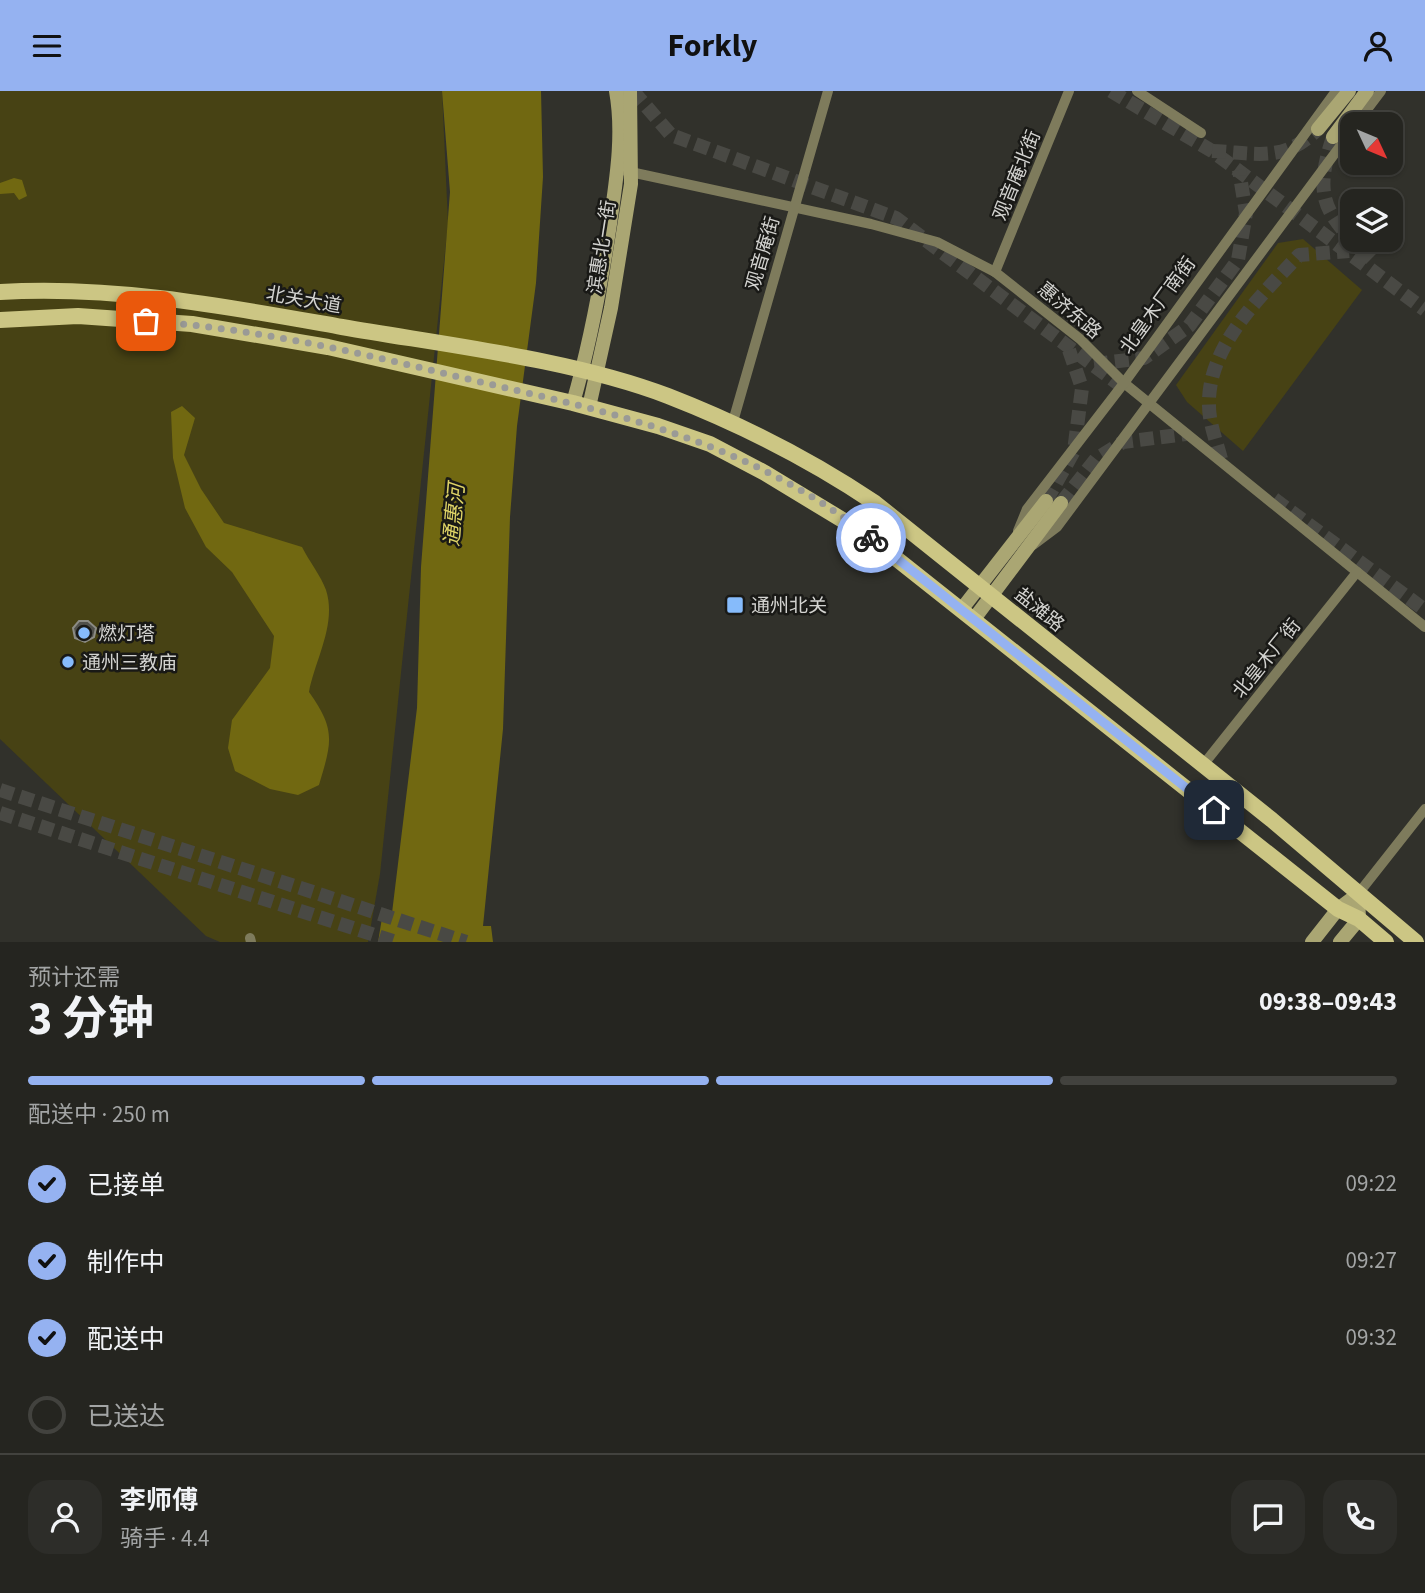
<!DOCTYPE html>
<html lang="zh">
<head>
<meta charset="utf-8">
<style>
  :root { --surface:#252520; --page:#2d2d29; --text:#f1f3f6; --muted:#a3a5a5; --line:#42423e; --accent:#95b2f1 }
  body { margin:0; font-family:"Source Sans 3","Noto Sans SC",sans-serif; background:var(--page); color:var(--text); height:100vh; display:flex; flex-direction:column; font-size:26px; white-space:nowrap }
  * { box-sizing:border-box; margin:0 }
  p { font-size:23px; color:var(--muted) }
  .icon { flex:none; width:38px; height:38px; fill:none; stroke:currentColor; stroke-width:2; stroke-linecap:round; stroke-linejoin:round }
  .map { position:relative; height:851px; overflow:hidden }
  .side { display:flex; flex-direction:column; background:var(--surface); flex:1 }
  .side>* { flex:none }
  .needle { width:46px; rotate:134deg }
  .controls { position:absolute; left:1340px; top:21px; display:grid; gap:14px }
  .controls a { display:grid; place-items:center; width:63px; height:63px; border-radius:14px; background:var(--surface); box-shadow:0 2px 5px #0004,0 0 0 2px var(--line); font-size:35px }
  .pin { position:absolute; display:grid; place-items:center; width:60px; height:60px; color:#fff; margin:-30px; border-radius:14px; box-shadow:0 4px 10px #0006 }
  .courier { position:absolute; display:grid; place-items:center; width:70px; height:70px; margin:-35px; border:5px solid #95b2f1; border-radius:50%; background:#fff; color:#222; box-shadow:0 2px 9px #0007 }
  .headline em { font-style:normal; font-weight:700 }
  .headline div { display:flex; flex-direction:column-reverse }
  .headline { display:flex; align-items:center; justify-content:space-between; height:119px; padding:0 28px }
  h1 { font-size:46px; font-weight:700; line-height:52px }
  .bar { display:grid; grid-template-columns:repeat(4,1fr); gap:10px 7px; align-content:center; height:84px; padding:0 28px }
  .bar i { height:9px; border-radius:5px; background:var(--line) }
  .bar .selected { background:var(--accent) }
  .bar p { grid-column:span 4 }
  .line { display:flex; align-items:center; gap:18px; padding:0 28px; border-top:2px solid var(--line) }
  .line div { flex:1 }
  .round { display:grid; place-items:center; flex:none; width:74px; height:74px; border-radius:21px; background:var(--page) }
  ol { padding:0 28px; list-style:none }
  li { display:flex; align-items:center; gap:21px; height:77px }
  li p { margin-inline-start:auto }
  li .icon { padding:7px; border-radius:50%; background:var(--accent); color:#111; stroke-width:4 }
  li:last-child { color:var(--muted) }
  li i { width:38px; height:38px; border:4px solid var(--line); border-radius:50% }
  header { display:flex; justify-content:space-between; align-items:center; height:91px; padding:0 28px; background:var(--accent); color:#111; font-size:32px; font-weight:700 }
  .map>svg:first-child { display:block }
</style>
</head>
<body>
<header><svg class="icon" aria-label="menu" viewBox="0 0 24 24"><path d="M4 6h16M4 12h16M4 18h16"/></svg>Forkly<svg class="icon" aria-label="person" viewBox="0 0 24 24"><circle cx="12" cy="8" r="4"/><path d="M4 21q1-7 8-7t8 7"/></svg></header>
<div class="map">
<svg width="1425" height="851" viewBox="0 0 1425 851">
  <rect width="100%" height="100%" fill="#31312b"/>
  <g fill="#474214">
    <path d="M0,0H442L448,132L380,783L368,851H220L206,845L0,648Z"/>
    <path d="M1303,148L1362,199L1243,360L1187,311L1176,294L1278,152Z"/>
  </g>
  <g fill="#716811">
    <path d="M442,0H541L543,86L536,192L517,335L510,426L503,638L483,835H491L493,851H378L383,821L392,822L417,617L421,476L450,101Z"/>
    <path d="M14,87L22,89L27,105L19,109L14,102L0,103V92Z"/>
    <path d="M182,315L195,327L184,364L201,398L224,432L302,456C309,470 321,485 326,499C337,533 315,569 309,601C336,639 332,650 319,694L298,704L270,698L235,680L228,657L232,629L270,577L274,545L232,481L206,456L185,417L173,367L171,321Z"/>
  </g>
  <path fill="#50504a" stroke="#8b8b84" stroke-width="2" d="M79,530H88L96,537L94,546L85,551L75,547L73,537Z"/>
  <g fill="none" stroke-linecap="round" stroke-linejoin="round">
    <g stroke="#494944" stroke-width="14" stroke-dasharray="14 7" stroke-linecap="butt">
      <path d="M633,0L671,44L896,127L1128,300"/>
      <path d="M1111,0L1212,60L1425,219"/>
      <path d="M1333,46C1312,110 1326,123 1371,168"/>
      <path d="M1212,60C1258,62 1283,72 1318,38"/>
      <path d="M1094,273L1144,267L1189,235L1238,169L1246,122L1239,79"/>
      <path d="M1221,368C1217,352 1209,332 1209,315C1207,255 1261,205 1299,164L1349,160"/>
      <path d="M1274,408L1425,519"/>
      <path d="M1046,410L1074,360L1082,297L1068,256"/>
      <path d="M1061,412L1096,368L1123,351L1186,343"/>
      <path d="M0,699L466,851"/>
      <path d="M0,722L396,851"/>
    </g>
    <g stroke="#7e7b5c" stroke-width="10">
      <path d="M1137,0L1201,42"/>
      <path d="M1356,33L1381,0"/>
      <path d="M626,80L871,133L937,151L995,181L1080,248L1124,292L1425,536"/>
      <path d="M995,181L1069,0"/>
      <path d="M732,334L828,0"/>
      <path d="M1018,440L1027,418L1124,292L1336,0"/>
      <path d="M1033,454L1057,436L1353,38"/>
      <path d="M1203,674L1357,481"/>
      <path d="M1358,803L1425,718"/>
      <path d="M250,847L251,851"/>
    </g>
    <g stroke="#aaa673" stroke-width="14">
      <path d="M1318,38L1349,0"/>
      <path d="M1333,46L1367,0"/>
      <path d="M573,312C590,253 601,194 610,133C616,90 624,44 616,0"/>
      <path d="M589,316L611,217L631,93L630,0"/>
      <path d="M961,519L1046,410"/>
      <path d="M974,528L1061,412"/>
      <path d="M1312,851L1338,818L1358,803"/>
      <path d="M1340,851L1359,828L1358,803"/>
    </g>
    <g stroke="#ccc684" stroke-width="16">
      <path d="M0,201C115,194 229,216 342,236C445,254 571,268 668,305C740,333 811,369 875,412L1272,729L1416,851"/>
      <path d="M0,229L78,225L192,233L328,256L573,312L658,335L710,353L765,382L864,442L1338,818L1359,828L1386,851"/>
    </g>
  </g>
  <g fill="none" stroke-linecap="round" stroke-linejoin="round">
    <path stroke="#9a9a96" stroke-width="7" stroke-dasharray="0 12.6" d="M146,230C252,237 357,261 459,286C609,321 746,348 871,447"/>
    <path stroke="#95b2f1" stroke-width="9" d="M871,447L1214,719"/>
  </g>
  <g fill="#86bbfb" stroke="#191916" stroke-width="2.5">
    <rect x="726" y="505" width="18" height="18" rx="3.5"/>
    <circle cx="84" cy="542" r="7"/>
    <circle cx="68" cy="571" r="7"/>
  </g>
  <g text-anchor="middle" stroke-width="5" stroke-linejoin="round" paint-order="stroke">
    <g font-size="19" fill="#d3d3d0" stroke="#191916">
      <text transform="translate(1016 84) rotate(-68)" y="7">观音庵北街</text>
      <text transform="translate(601 156) rotate(-81)" y="7">滨惠北一街</text>
      <text transform="translate(762 162) rotate(-74)" y="7">观音庵街</text>
      <text transform="translate(304 208) rotate(10)" y="7">北关大道</text>
      <text transform="translate(1157 214) rotate(-54)" y="7">北皇木厂南街</text>
      <text transform="translate(1070 219) rotate(40)" y="7">惠济东路</text>
      <text transform="translate(1040 518) rotate(39)" y="7">盐滩路</text>
      <text transform="translate(1266 567) rotate(-51)" y="7">北皇木厂街</text>
    </g>
    <g font-size="19" fill="#d3d3d0" stroke="#191916" text-anchor="start">
      <text x="751" y="521">通州北关</text>
      <text x="98" y="549">燃灯塔</text>
      <text x="82" y="578">通州三教庙</text>
    </g>
    <g font-size="21" font-style="italic" fill="#ded366" stroke="#191916">
      <text transform="translate(454 424) rotate(-85)" y="7">通惠河</text>
    </g>
  </g>
</svg>
<div class="controls">
<a><svg class="needle" viewBox="-14 -14 28 28"><path d="M0-13l5 13h-10z" fill="#e53935"/><path d="M0 13l5-13h-10z" fill="#a3a5a5"/></svg></a>
<a><svg class="icon" aria-label="layers" viewBox="0 0 24 24"><path d="M12 4l9 5-9 5-9-5zM3 14l9 5 9-5"/></svg></a>
</div>
<div class="pin" style="left:146px;top:230px;background:#ea580c"><svg class="icon" aria-label="bag" viewBox="0 0 24 24"><path d="M5 8h14l-1 12H6zM9 8a3 3 0 0 1 6 0"/></svg></div>
<div class="pin" style="left:1214px;top:719px;background:#1f2937"><svg class="icon" aria-label="home" viewBox="0 0 24 24"><path d="M3 11l9-7 9 7M6 9v11h12V9"/></svg></div>
<div class="courier" style="left:871px;top:447px"><svg class="icon" aria-label="bike" viewBox="0 0 24 24"><circle cx="6" cy="16" r="4"/><circle cx="18" cy="16" r="4"/><path d="M6 16l4-8h5l3 8M10 8l3 8H6M13 5h3"/></svg></div>
</div>
<section class="side">
<div class="headline"><div><h1>3 分钟</h1><p>预计还需</p></div><em>09:38–09:43</em></div>
<div class="bar"><i class="selected"></i><i class="selected"></i><i class="selected"></i><i></i><p>配送中 · 250 m</p></div>
<ol>
<li><svg class="icon" aria-label="check" viewBox="0 0 24 24"><path d="M5 12l5 5 9-10"/></svg>已接单<p>09:22</p></li>
<li><svg class="icon" aria-label="check" viewBox="0 0 24 24"><path d="M5 12l5 5 9-10"/></svg>制作中<p>09:27</p></li>
<li><svg class="icon" aria-label="check" viewBox="0 0 24 24"><path d="M5 12l5 5 9-10"/></svg>配送中<p>09:32</p></li>
<li><i></i>已送达</li>
</ol>
<div class="line" style="height:126px"><a class="round"><svg class="icon" aria-label="person" viewBox="0 0 24 24"><circle cx="12" cy="8" r="4"/><path d="M4 21q1-7 8-7t8 7"/></svg></a><div><b>李师傅</b><p>骑手 · 4.4</p></div><a class="round"><svg class="icon" aria-label="chat" viewBox="0 0 24 24"><path d="M4 5h16v11H9l-5 4z"/></svg></a><a class="round"><svg class="icon" aria-label="phone" viewBox="0 0 24 24"><path d="M5 4h4l2 5-3 2q2 4 5 5l2-3 5 2v4C11 20 4 13 5 4z"/></svg></a></div>
</section>
</body>
</html>
